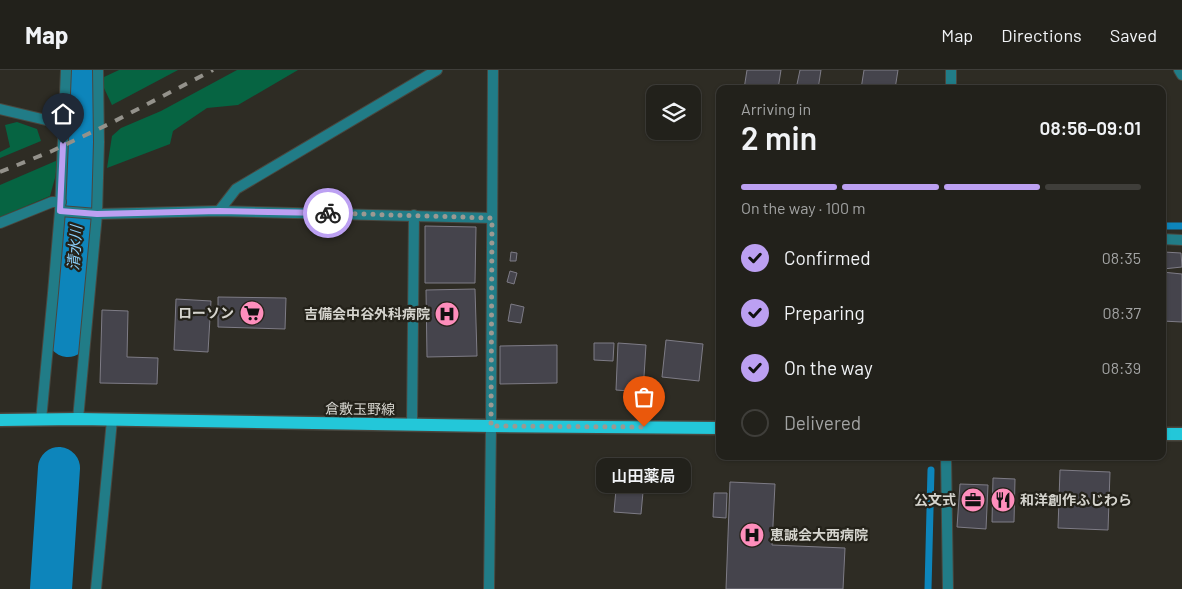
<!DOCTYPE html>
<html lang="en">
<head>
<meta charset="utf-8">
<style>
  :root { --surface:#22211b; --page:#2a2924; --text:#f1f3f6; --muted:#a2a3a3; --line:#3f3e3a; --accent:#bca0f2 }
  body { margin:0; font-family:Barlow,"Noto Sans JP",sans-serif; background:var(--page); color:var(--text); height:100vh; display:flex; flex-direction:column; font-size:19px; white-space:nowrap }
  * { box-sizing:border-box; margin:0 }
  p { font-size:16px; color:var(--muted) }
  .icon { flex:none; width:28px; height:28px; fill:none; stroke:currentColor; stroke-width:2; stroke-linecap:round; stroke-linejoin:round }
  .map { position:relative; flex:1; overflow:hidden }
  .details { position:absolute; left:716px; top:15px; width:450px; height:375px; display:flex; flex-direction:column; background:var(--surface); border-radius:10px; box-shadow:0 1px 4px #0004,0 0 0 1px var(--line) }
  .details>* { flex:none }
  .buttons { position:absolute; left:646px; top:15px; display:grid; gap:10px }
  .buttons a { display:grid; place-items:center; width:55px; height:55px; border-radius:10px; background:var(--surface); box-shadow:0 1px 4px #0004,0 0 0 1px var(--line); font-size:25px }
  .pin { position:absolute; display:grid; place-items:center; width:42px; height:42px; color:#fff; margin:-51px -21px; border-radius:50% 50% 50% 0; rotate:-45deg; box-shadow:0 0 5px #0007 }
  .pin .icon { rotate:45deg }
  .courier { position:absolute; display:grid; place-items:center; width:50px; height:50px; margin:-25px; border:4px solid #bca0f2; border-radius:50%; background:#fff; color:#222; box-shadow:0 1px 6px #0007 }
  .bubble { position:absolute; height:35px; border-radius:10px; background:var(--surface); box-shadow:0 1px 4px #0004,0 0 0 1px var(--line); font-size:16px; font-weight:600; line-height:35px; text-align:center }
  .head em { font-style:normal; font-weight:600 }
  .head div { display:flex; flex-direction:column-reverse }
  .head { display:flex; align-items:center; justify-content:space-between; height:85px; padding:0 25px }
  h1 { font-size:32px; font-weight:600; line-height:38px }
  .bar { display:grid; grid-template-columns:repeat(4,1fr); gap:8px 5px; align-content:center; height:60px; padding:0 25px }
  .bar i { height:6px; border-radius:4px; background:var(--line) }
  .bar .current { background:var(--accent) }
  .bar p { grid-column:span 4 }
  ol { padding:0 25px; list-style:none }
  li { display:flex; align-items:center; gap:15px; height:55px }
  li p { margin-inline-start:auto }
  li .icon { padding:5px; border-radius:50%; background:var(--accent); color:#111; stroke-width:4 }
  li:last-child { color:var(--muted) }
  li i { width:28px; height:28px; border:2px solid var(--line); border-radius:50% }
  header { display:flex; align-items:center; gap:30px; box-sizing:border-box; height:70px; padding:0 25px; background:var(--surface); border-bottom:1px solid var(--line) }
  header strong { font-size:24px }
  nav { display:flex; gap:28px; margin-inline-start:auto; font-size:18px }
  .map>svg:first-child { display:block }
</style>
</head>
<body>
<header>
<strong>Map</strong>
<nav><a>Map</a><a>Directions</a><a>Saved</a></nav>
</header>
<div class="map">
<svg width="1182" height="519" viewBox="0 0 1182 519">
  <rect width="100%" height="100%" fill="#2e2c24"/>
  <g fill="#066442">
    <path d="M119,0H178L112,35L103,16L104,7Z"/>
    <path d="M237,0H298L238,35L207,38L173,61L170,74L107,98L112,66L121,58L161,41Z"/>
    <path d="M17,52L37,59L41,71L0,88V82L10,77L5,55Z"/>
    <path d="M58,90L55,108L50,126L0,147V115Z"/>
  </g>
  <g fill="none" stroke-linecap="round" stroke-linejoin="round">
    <g stroke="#0d85bb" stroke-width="7">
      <path d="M1162,156H1182"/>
      <path d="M928,519L931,400"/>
    </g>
    <g stroke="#0d85bb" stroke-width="42">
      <path d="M68,266L83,81L81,0"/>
      <path d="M51,519L59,398"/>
    </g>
  </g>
  <g fill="#45444c" stroke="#7e7c86">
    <path d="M747,0H781L778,19H744Z"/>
    <path d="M800,0H821L818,19H796Z"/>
    <path d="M864,0H898L895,19H861Z"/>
    <path d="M425,156L476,157L475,213H425Z"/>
    <path d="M511,182L517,183L516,191H510Z"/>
    <path d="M1164,182L1181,183L1182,197L1163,199Z"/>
    <path d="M510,201L517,203L514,214L507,212Z"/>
    <path d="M1162,202L1182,204V252L1162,251Z"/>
    <path d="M475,219L477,286L427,287L426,220Z"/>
    <path d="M218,227L286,228L285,259L218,257Z"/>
    <path d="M176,229L211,231L208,282L174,280Z"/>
    <path d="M511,234L524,237L521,253L508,251Z"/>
    <path d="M102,240L128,241L127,287L158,288L157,314L100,313Z"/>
    <path d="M666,270L703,274L699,311L662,307Z"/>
    <path d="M594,273H614L613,291L594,290Z"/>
    <path d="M618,273L646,275L643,322L616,320Z"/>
    <path d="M557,275V313L500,314V276Z"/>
    <path d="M1060,400L1110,402L1108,460L1058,458Z"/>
    <path d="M617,408L644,411L641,444L614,442Z"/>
    <path d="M993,408L1015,409L1014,452H992Z"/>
    <path d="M730,412L775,414L772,475L845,478L843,519H726Z"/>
    <path d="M960,414L988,415L986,459L957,457Z"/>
    <path d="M714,423H727L726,448L713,447Z"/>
  </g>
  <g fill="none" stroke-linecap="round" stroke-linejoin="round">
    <defs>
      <g id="minor">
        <path d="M951,19V0"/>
        <path d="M0,39L63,54"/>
        <path d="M60,141L97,144L219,141L492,148"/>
        <path d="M219,141L236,119L437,0"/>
        <path d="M0,153L52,132H61"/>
        <path d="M1162,169L1182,170"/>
        <path d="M78,349L97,144L99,72L98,0"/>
        <path d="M41,350L53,223L60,141L66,0"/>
        <path d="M412,355L414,145"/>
        <path d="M946,386L948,519"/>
        <path d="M489,519L491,356L493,0"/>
      </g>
      <g id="tertiary">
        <path d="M1179,0L1182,5"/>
        <path d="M96,519L112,350"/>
      </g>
      <g id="primary">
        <path d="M0,350L78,349L491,356L720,358"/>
        <path d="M1162,364H1182"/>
      </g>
    </defs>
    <use href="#minor" stroke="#49473f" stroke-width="12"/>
    <use href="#tertiary" stroke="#49473f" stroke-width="12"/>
    <use href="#primary" stroke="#49473f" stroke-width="15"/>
    <use href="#minor" stroke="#217c87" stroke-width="10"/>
    <use href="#tertiary" stroke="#217c87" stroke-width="10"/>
    <use href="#primary" stroke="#23c7d9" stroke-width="12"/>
    <path stroke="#94928b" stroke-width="4" stroke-dasharray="9 9" stroke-linecap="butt" d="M0,102L52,81L111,53L213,0"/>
  </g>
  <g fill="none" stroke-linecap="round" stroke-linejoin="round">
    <path stroke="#9b9992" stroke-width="5" stroke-dasharray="0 9" d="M328,143L492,148L491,356L644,357"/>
    <path stroke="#bca0f2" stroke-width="6" d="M63,74L60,141L97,144L219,141L328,143"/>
  </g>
  <defs>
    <symbol id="supermarket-disc" viewBox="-11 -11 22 22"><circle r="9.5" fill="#fe8ebc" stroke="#24221a"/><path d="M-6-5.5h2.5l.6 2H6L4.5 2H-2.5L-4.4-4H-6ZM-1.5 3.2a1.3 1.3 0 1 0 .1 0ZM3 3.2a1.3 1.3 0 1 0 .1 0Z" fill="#111"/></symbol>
    <symbol id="hospital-disc" viewBox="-11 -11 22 22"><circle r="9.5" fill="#fe8ebc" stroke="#24221a"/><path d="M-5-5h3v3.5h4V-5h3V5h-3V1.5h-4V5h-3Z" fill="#111"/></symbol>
    <symbol id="office-disc" viewBox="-11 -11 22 22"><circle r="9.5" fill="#fe8ebc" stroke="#24221a"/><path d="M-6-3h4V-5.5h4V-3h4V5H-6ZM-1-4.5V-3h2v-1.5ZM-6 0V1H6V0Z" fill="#111"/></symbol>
    <symbol id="restaurant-disc" viewBox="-11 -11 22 22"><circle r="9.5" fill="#fe8ebc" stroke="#24221a"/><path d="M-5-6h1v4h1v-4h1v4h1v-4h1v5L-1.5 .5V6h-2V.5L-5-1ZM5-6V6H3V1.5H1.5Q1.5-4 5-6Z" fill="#111"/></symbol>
  </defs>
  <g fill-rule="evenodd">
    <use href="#supermarket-disc" x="238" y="229" width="28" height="28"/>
    <use href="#hospital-disc" x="433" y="230" width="28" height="28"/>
    <use href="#office-disc" x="959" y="416" width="28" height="28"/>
    <use href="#restaurant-disc" x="989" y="416" width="28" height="28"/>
    <use href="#hospital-disc" x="738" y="451" width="28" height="28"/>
  </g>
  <g text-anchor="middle" stroke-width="4.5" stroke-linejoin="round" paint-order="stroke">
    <g font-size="14" font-weight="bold" fill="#d5d4ce" stroke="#24221a" text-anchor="end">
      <text x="234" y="248">ローソン</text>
      <text x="430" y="249">吉備会中谷外科病院</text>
      <text x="956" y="435">公文式</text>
      <text x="1020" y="435" text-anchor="start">和洋創作ふじわら</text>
      <text x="770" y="470" text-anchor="start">恵誠会大西病院</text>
    </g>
    <g font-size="14" fill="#d5d4ce" stroke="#24221a">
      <text transform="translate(360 339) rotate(1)" y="5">倉敷玉野線</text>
    </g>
    <g font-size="15" font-style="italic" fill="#8bd0fb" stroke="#24221a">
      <text transform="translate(75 178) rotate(-86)" y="5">清水川</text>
    </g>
  </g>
</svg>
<div class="buttons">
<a><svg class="icon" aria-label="layers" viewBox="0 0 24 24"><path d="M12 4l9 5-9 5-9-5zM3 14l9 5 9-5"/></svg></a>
</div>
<div class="pin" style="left:644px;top:357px;background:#ea580c"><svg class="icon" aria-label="bag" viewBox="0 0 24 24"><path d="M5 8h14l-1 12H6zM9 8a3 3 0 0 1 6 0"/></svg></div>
<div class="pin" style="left:63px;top:74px;background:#1f2937"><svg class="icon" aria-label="home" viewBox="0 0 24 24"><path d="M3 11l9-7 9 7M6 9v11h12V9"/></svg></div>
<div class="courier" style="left:328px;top:143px"><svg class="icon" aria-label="bike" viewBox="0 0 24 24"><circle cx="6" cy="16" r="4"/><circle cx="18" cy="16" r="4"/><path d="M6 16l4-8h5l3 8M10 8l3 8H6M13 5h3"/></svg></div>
<div class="bubble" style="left:596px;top:388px;width:95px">山田薬局</div>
<section class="details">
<div class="head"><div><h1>2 min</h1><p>Arriving in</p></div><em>08:56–09:01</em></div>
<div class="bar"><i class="current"></i><i class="current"></i><i class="current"></i><i></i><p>On the way · 100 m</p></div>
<ol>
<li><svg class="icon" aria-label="check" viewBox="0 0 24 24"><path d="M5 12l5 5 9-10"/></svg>Confirmed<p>08:35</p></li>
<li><svg class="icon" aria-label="check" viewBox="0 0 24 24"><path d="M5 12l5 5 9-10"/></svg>Preparing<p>08:37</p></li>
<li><svg class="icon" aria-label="check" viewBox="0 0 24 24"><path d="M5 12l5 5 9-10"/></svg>On the way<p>08:39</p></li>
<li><i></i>Delivered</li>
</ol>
</section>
</div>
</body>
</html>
